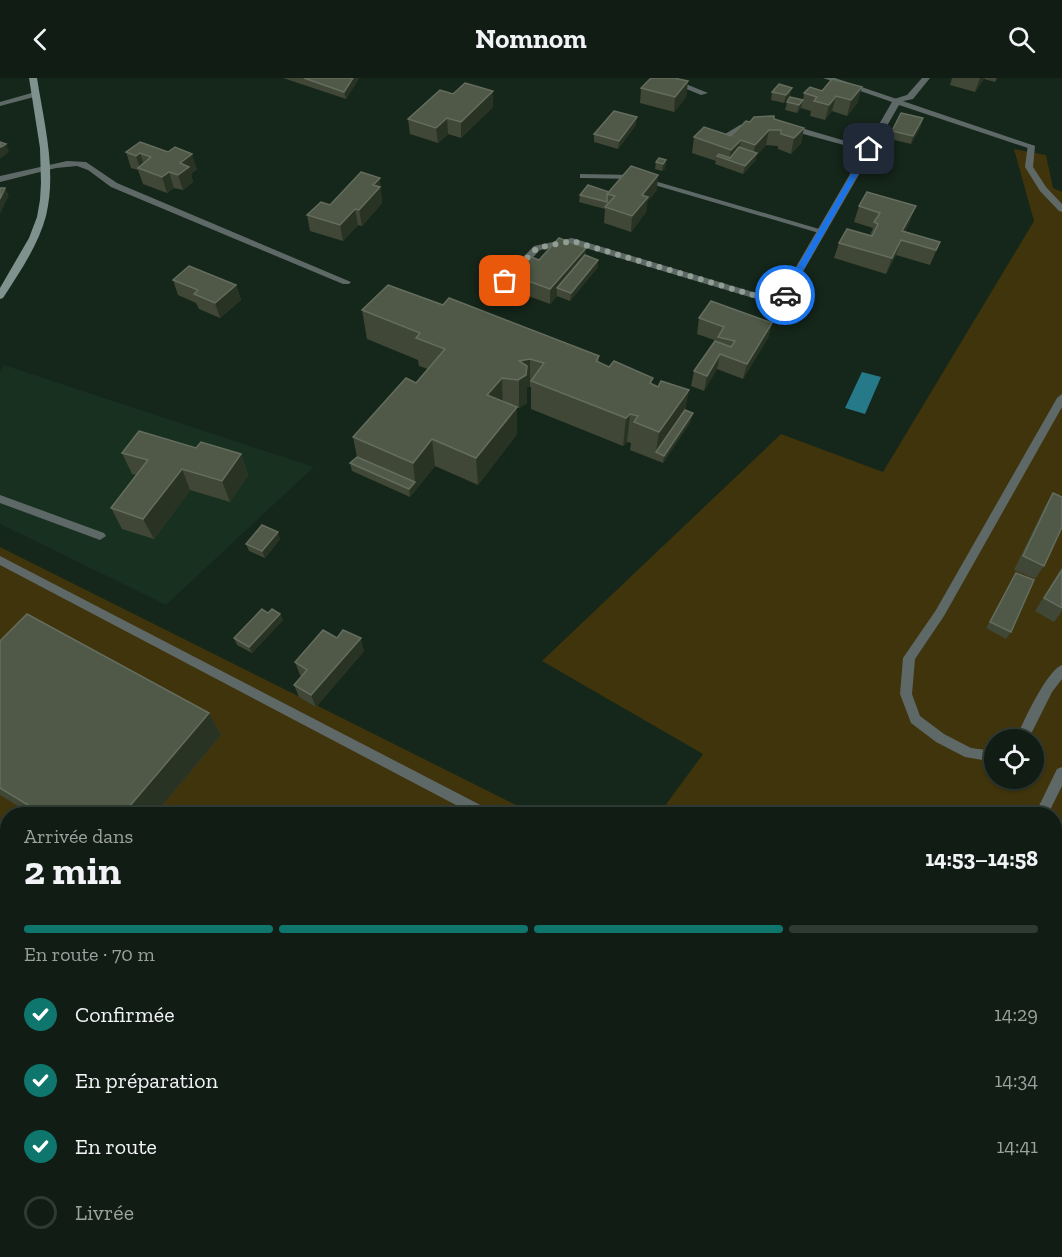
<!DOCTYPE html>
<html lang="fr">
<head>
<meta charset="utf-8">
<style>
  :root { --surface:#101c14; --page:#19251d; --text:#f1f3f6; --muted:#9ca1a0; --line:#303a34; --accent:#0f766e }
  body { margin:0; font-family:"Zilla Slab",serif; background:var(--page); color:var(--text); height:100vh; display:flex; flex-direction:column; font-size:22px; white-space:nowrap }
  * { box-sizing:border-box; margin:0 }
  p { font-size:20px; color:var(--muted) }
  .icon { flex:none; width:33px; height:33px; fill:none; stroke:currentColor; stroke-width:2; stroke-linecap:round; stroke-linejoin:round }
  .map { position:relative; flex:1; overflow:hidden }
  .details { position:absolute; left:0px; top:729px; width:1062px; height:450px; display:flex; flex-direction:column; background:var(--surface); border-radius:24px 24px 0 0; box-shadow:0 2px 4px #0004,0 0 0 2px var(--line) }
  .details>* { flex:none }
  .tools { position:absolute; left:984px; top:651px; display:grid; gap:12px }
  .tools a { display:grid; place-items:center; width:60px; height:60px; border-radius:50%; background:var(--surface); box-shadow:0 2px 4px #0004,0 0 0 2px var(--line); font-size:30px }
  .pin { position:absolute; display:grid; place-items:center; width:51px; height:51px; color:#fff; margin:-26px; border-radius:12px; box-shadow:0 3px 9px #0006 }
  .courier { position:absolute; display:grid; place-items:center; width:60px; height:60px; margin:-30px; border:4px solid #1a73e8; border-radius:50%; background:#fff; color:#222; box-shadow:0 2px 8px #0007 }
  .headline em { font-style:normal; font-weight:700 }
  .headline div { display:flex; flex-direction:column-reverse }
  .headline { display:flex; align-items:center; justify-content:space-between; height:102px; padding:0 24px }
  h1 { font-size:39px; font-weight:700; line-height:45px }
  .bar { display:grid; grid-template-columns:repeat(4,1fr); gap:9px 6px; align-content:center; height:72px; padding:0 24px }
  .bar i { height:8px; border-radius:4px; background:var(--line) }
  .bar .active { background:var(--accent) }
  .bar p { grid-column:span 4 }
  ol { padding:0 24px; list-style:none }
  li { display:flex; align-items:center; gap:18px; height:66px }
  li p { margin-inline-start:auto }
  li .icon { padding:6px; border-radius:50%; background:var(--accent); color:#fff; stroke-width:4 }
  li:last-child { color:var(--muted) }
  li i { width:33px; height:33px; border:3px solid var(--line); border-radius:50% }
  header { display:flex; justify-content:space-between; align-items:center; height:78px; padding:0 24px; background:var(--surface); font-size:27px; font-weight:700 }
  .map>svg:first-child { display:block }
</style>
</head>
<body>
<header><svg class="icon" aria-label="back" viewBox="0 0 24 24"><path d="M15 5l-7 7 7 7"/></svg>Nomnom<svg class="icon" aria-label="search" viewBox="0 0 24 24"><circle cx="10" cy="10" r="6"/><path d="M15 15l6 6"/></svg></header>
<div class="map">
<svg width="1062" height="1179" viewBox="0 0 1062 1179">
  <rect width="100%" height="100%" fill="#15261a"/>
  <path fill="#183020" d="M4,287L314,389L166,527L0,446V295Z"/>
  <path fill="#3f340c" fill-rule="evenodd" d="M1014,71L1046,77L1053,110L1062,114V1179H0V469L534,736H8V1172H1054V736H659L703,676L542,583L781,356L883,394L1034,143ZM994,662H1034V700H994Z"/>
  <path fill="#267989" d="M862,294L881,299L865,336L845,330Z"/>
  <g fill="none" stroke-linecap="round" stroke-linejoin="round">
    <g fill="#5e6967" fill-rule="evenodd">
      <path d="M660,0H671L708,15L701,17Z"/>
      <path d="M922,0H930L913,21L894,25V21L907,17Z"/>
      <path d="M35,14H38V18L0,28V24Z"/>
      <path d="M750,46H753V50L745,51L722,64L715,62L740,47Z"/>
      <path d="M785,47H791L873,71L866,73L785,51Z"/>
      <path d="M1028,66L1035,68L1033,89L1046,109L1062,126V134L1059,133L1040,113L1025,89Z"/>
      <path d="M67,83L86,84L117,105L351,204L349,206H343L111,109L88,92L77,88L56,90L0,104V98Z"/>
      <path d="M580,96L634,97L826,153L822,156L819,155L634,101L583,100H580Z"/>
      <path d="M572,160L783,223L785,225L780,228L777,227L572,166L540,172L508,205H502L500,203L534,168Z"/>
      <path d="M1062,316V329L944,538L915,581L912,616L920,638L944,656L971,670L994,673V684L965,679L936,664L911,645L900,616L903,580L936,532L1057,320Z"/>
      <path d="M0,417L104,455L106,458L100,462L0,425Z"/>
      <path d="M0,478L490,732L491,736H473L0,487Z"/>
      <path d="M1062,587V601L1052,614L1028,662H1015C1023,645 1046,593 1062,587Z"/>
      <path d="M1062,689V708L1048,736H1035L1057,691Z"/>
      <rect x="0" y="1148" width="8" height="16"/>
      <path d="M88,1172H119L123,1173L125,1179H93L90,1178Z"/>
      <path d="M943,1172H960L963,1179H946Z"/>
    </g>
    <path fill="#5e6967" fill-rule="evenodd" d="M823,0H835L1035,68L1028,70L899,27L785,225L780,228L775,225L892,24Z"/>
    <path fill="#80928e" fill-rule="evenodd" d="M29,0H37C44,45 57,92 46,138C38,168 19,195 3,220L0,221V210L29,160L37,139L40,122L41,105L40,70Z"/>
  </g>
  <g fill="#404736">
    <path d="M283,0H359L346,21Z"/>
    <path d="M952,0H997L995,4L984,1L975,14L950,7Z"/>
    <path d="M688,3L686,19L674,34L640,25L641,10Z"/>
    <path d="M810,9L858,24L847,38L832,33L825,42L810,38L811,33L801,30L797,35L785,32L787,24L803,22L804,15Z"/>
    <path d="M772,14L790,18L784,25L771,22Z"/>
    <path d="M493,29L461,60L448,56L438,65L410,56L408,41Z"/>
    <path d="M923,40L921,48L911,66L890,61L892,53Z"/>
    <path d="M774,41L804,50L801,65L791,76L778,71V68L766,67L756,78L755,83L743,96L715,86L716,83L692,75L694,59L731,58V57L750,44Z"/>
    <path d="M636,47L618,71L594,64V56Z"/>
    <path d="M140,64L197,91L191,96L193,104L183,112L174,110L167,115L143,106L138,92L131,90L126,74Z"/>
    <path d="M666,82L665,90L662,93L655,91L656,84Z"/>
    <path d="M657,112L647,124L646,134L631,154L604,145L605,131L579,124L580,117L609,114Z"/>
    <path d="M382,116L381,117L382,125L362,148L358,147L343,163L310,153L307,137L330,127Z"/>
    <path d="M859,128L910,143L905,153L940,164L930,187L896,177L886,196L834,180L839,165L870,157L873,150L854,144Z"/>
    <path d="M585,177L598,182V189L570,223L557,218L550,226L509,211V196L539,182Z"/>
    <path d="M173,202L236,207L241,222L220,240L199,231L196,225L178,217Z"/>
    <path d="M443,227L599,278V285L652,306L685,332L691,343L663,385L630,372L631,365L627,364L623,368L531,331V309H527V325L519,330H517V356L478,407L435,388L410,419L352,393L350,385L357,379L353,359L416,305L428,291L419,288L418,282L367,261L362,232Z"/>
    <path d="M699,240L772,245L768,260L743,301L717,291L704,313L691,308L694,293L717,263L697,256Z"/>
    <path d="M196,370L241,376L248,397L230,424L190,412L154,461L122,451L111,430L137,397L132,396L122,375Z"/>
    <path d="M1053,415L1044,488L1035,501L1014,492L1044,430Z"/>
    <path d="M280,461L265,480L249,473L246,466Z"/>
    <path d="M1062,489V533L1054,544L1035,533Z"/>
    <path d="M1016,495L1011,554L1006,561L986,550L1012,502Z"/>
    <path d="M268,535L280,536L283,542L252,575L237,567L234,560Z"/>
    <path d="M337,560L364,573L316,629L299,619L294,607L302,598L300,597L295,584Z"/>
    <path d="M0,563L209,635L221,657L155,736H31L0,717Z"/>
  </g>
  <g fill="#283324">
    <path d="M353,0H359L346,21L344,14Z"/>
    <path d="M980,0H985L975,14Z"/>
    <path d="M688,3L686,19L674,34L675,19Z"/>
    <path d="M862,9L858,24L847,38L851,22Z"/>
    <path d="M792,10L790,18L784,25L786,17Z"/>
    <path d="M493,13V29L461,60V44Z"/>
    <path d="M836,18L832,33L825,42L829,27Z"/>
    <path d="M803,22L801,30L797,35L799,27Z"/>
    <path d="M637,39L636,47L618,71L619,63Z"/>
    <path d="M447,40L448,56L438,65L436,50Z"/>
    <path d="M923,40L921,48L911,66L913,58Z"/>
    <path d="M804,50L801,65L791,76L794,60Z"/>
    <path d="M769,52L766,67L756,78L755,83L743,96L745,88L753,80L755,67Z"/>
    <path d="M741,62L738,77L729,83L731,72Z"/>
    <path d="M6,66L9,74L0,81V67Z"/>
    <path d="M140,75L145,90L140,91L136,78Z"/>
    <path d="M192,76L197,91L191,96L193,104L183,112L178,97L180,85Z"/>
    <path d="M666,82L665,90L662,93L663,86Z"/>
    <path d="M169,94L174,110L167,115L162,99Z"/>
    <path d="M658,97L657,112L647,124L646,134L631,154L632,138L642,117Z"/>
    <path d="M380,100L382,125L362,148L359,132L373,107Z"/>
    <path d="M5,110L9,117L0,136V121Z"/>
    <path d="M916,128L910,143L897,168L902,153Z"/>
    <path d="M355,131L358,147L343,163L340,147Z"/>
    <path d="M901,162L896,177L886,196L892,180Z"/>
    <path d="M586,170L585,185L557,210V218L550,226V211Z"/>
    <path d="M598,182V189L570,223L571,215Z"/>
    <path d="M236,207L241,222L220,240L215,225Z"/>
    <path d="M772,245L768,260L743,301L747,286Z"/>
    <path d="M720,276L717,291L704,313L707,298Z"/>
    <path d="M530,281V309H527V325L519,330V283Z"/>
    <path d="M502,300L503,328L487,317Z"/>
    <path d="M689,312L684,340L656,374L659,354Z"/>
    <path d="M517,329V356L478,407L476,380Z"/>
    <path d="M693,335L691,343L663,385L664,378Z"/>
    <path d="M630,336L627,364L623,368L626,340Z"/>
    <path d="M432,361L435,388L410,419L409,411L415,404L413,385Z"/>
    <path d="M241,376L248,397L230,424L222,403Z"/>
    <path d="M182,391L190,412L154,461L143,441Z"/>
    <path d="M278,454L280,461L265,480L262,473Z"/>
    <path d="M280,536L283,542L252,575L249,569Z"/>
    <path d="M361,560L364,573L316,629L311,617Z"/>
    <path d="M209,635L221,657L155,736H123Z"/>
  </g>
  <g fill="#505847" stroke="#646d5e" stroke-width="1.5">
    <path d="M304,0H353L344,14Z"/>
    <path d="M651,0H674L688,3L675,19L641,10Z"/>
    <path d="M832,1L862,9L851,22L836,18L829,27L814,23L817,19L804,15L810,9L822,13Z"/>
    <path d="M465,5L493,13L461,44L447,40L436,50L408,41L440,12L453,16Z"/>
    <path d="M779,6L792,10L786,17L772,14Z"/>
    <path d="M790,19L803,22L799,27L787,24Z"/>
    <path d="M614,33L637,39L619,63L594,56Z"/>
    <path d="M901,35L923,40L913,58L892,53Z"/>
    <path d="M774,38V41L804,50L794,60L781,56V52H769L755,67L741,62L731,72L694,59L704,49L731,58L746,43L750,44L754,39Z"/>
    <path d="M0,64L6,66L1,69Z"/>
    <path d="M140,64L168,74L175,69L192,76L180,85L189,89L178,97L169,94L162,99L138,90L151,79L140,75L136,78L126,74Z"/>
    <path d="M739,69L757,75L745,88L717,78L719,76L730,80Z"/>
    <path d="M659,80L666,82L663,86L656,84Z"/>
    <path d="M631,88L658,97L642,117L648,119L632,138L605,129L615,118L607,116Z"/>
    <path d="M361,94L380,100L373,107L380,109L359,132L355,131L340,147L307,137L321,124L330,127Z"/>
    <path d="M588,107L609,114L607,116V124L580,117Z"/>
    <path d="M0,110H5L0,121Z"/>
    <path d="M867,114L916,128L902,153L940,164L936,172L901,162L892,180L839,165L847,151L872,158L878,146L874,144L880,135L859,128Z"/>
    <path d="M559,160L586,170L550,211L509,196L526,177L539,182Z"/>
    <path d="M585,177L598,182L571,215L557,210Z"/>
    <path d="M189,188L236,207L215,225L194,216L198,212L173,202Z"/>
    <path d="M388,207L443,227L449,220L599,278L596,283L609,289L614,283L653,300L650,305L658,309L661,303L689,312L659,354L634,344L638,338L630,336L626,340L531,303L544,285L530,281L519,283L527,288L526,297L518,302L502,300L487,317L517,329L476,380L432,361L413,385L353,359L406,300L416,305L445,271L416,260L420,255L362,232Z"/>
    <path d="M711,223L772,245L747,286L720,276L707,298L694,293L715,263L731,269L735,263L718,259L724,249L699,240Z"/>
    <path d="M685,332L693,335L664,378L656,374Z"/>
    <path d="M139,353L196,370L201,364L241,376L222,403L182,391L143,441L111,430L148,382L122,375Z"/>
    <path d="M357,379L415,404L409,411L350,385Z"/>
    <path d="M1053,415L1062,419V449L1044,488L1023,478Z"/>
    <path d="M262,447L278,454L262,473L246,466Z"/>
    <path d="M1062,492V530L1044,520Z"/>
    <path d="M1016,495L1034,502L1011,554L990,544Z"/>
    <path d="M262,531L268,535L272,531L280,536L249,569L234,560Z"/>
    <path d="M27,536L209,635L123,736H43L0,710V563Z"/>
    <path d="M323,552L337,560L343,552L361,560L311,617L294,607L307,592L295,584Z"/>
  </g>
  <path fill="#1a73e8" d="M869,69L872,71L789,217L782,218L781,217L866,71Z"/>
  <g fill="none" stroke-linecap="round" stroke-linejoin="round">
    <path stroke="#909e94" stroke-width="6" stroke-dasharray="0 10.8" d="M505,203L537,170L572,163L780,225L785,217"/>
  </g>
</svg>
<div class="tools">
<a><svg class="icon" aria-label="locate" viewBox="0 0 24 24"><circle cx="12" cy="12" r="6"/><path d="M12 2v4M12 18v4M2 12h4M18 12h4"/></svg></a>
</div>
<div class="pin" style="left:505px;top:203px;background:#ea580c"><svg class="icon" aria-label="bag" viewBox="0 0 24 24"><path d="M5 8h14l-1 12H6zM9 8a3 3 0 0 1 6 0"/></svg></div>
<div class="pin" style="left:869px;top:71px;background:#1f2937"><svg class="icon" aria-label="home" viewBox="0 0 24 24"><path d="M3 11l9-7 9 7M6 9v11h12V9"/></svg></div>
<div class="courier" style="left:785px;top:217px"><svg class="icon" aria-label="car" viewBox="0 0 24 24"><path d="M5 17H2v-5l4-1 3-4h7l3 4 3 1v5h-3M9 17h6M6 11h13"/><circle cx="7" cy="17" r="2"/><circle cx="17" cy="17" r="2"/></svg></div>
<section class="details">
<div class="headline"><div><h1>2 min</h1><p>Arrivée dans</p></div><em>14:53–14:58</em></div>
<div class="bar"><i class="active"></i><i class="active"></i><i class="active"></i><i></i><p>En route · 70 m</p></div>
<ol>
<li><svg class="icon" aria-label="check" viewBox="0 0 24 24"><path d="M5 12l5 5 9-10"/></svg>Confirmée<p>14:29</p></li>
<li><svg class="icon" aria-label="check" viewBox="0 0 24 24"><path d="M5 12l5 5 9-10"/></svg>En préparation<p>14:34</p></li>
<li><svg class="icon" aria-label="check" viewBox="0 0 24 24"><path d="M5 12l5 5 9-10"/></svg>En route<p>14:41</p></li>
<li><i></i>Livrée</li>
</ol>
</section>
</div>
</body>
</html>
